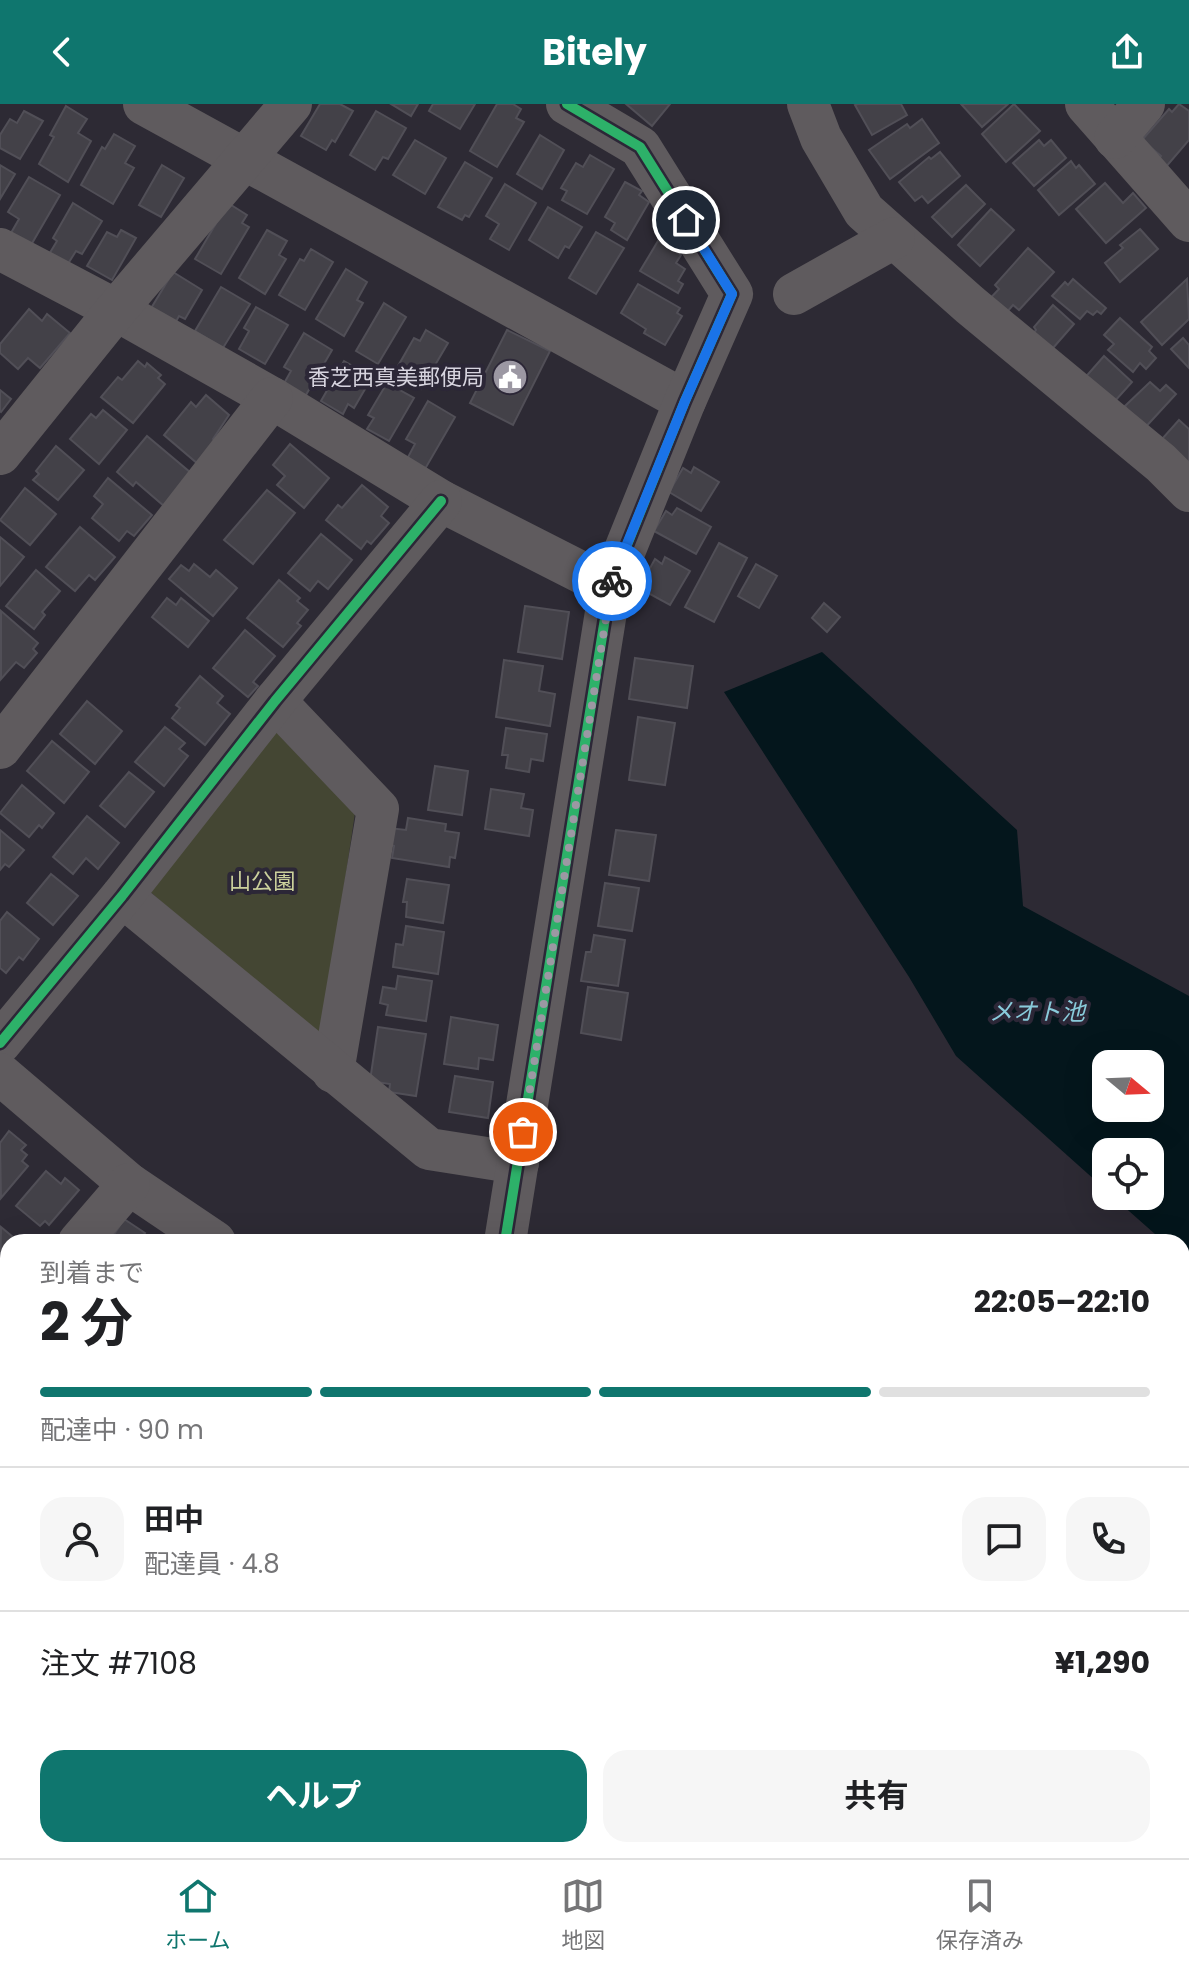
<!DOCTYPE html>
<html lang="ja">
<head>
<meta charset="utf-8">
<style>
  :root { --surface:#fff; --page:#f6f6f6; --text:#202124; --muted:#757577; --line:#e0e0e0; --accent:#0f766e }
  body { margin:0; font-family:Poppins,"Noto Sans JP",sans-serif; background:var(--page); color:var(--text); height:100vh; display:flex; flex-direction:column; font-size:30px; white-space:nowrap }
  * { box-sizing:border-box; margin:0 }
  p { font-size:26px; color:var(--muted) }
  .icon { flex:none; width:44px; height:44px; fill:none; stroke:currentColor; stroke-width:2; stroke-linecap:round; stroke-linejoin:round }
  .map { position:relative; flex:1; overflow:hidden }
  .panel { position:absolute; left:0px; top:1130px; width:1190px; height:624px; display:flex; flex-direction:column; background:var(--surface); border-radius:24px 24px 0 0; box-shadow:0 8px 32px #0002 }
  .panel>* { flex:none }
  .needle { width:52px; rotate:109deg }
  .fabs { position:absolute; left:1092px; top:946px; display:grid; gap:16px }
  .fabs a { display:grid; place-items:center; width:72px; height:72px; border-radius:16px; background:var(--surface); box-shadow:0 8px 32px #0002; font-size:40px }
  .pin { position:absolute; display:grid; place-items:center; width:68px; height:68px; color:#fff; margin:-34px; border:4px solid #fff; border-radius:50%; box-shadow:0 2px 8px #0007 }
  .courier { position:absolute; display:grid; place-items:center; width:80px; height:80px; margin:-40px; border:6px solid #1a73e8; border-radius:50%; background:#fff; color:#222; box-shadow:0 2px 10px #0007 }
  .head em { font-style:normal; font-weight:700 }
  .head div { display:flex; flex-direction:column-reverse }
  .head { display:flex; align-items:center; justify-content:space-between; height:136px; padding:0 40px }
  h1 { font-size:52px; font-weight:700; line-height:60px }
  .bar { display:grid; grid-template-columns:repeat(4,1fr); gap:12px 8px; align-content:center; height:96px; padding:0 40px }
  .bar i { height:10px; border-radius:6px; background:var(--line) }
  .bar .selected { background:var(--accent) }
  .bar p { grid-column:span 4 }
  .line { display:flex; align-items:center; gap:20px; padding:0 40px; border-top:2px solid var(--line) }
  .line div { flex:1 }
  .round { display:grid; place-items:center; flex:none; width:84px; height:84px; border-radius:24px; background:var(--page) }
  .cta { display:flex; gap:16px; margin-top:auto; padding:16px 40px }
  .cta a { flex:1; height:92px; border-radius:24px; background:var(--accent); color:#fff; font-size:32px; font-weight:700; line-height:92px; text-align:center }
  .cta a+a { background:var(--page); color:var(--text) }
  header { display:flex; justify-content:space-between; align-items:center; height:104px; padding:0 40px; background:var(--accent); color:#fff; font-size:36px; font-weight:700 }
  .menu { display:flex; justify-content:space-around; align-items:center; height:112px; border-top:2px solid var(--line); background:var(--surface); font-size:22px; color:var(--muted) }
  .menu a { display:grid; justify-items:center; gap:4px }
  .menu .selected { color:var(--accent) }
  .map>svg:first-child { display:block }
</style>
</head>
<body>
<header><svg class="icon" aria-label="back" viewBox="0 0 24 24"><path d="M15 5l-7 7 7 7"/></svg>Bitely<svg class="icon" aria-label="share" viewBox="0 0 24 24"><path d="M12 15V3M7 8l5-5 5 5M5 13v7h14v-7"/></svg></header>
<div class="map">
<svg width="1189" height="1754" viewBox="0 0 1189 1754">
  <rect width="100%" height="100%" fill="#2d2a34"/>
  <g fill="#312c3f">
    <path d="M0,1252L8,1259V1315L0,1324Z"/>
    <path d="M0,1540L8,1548V1746H211L219,1754H0Z"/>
  </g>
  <path fill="#444633" d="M276,628L355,709L321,938L148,786Z"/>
  <path fill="#04161c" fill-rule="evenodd" d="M822,548L1017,726L1023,802L1189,892V1160L1182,1154V1138H1164L1112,1092H1150V1048H1106V1086L956,952L909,873L724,588ZM1106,960H1150V1004H1106Z"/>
  <g fill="#434148" stroke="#514f57" stroke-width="2">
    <path d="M320,0H340L353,7L335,38L332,36L326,46L301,32Z"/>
    <path d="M391,0H418L411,12Z"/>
    <path d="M433,0H475L460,25L429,7Z"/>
    <path d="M497,0H513L521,5L516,14L524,18L497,63L470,47Z"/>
    <path d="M626,0H670L652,22Z"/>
    <path d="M858,0H901L907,11L872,31L855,1Z"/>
    <path d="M961,0H1008L982,23Z"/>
    <path d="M1014,0L1040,27L1006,58L982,30Z"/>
    <path d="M1179,0L1189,7V36L1165,64L1158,57L1161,52L1142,36L1169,5L1172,8Z"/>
    <path d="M66,2L87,15L78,29L91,37L68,78L39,60L54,33L50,31Z"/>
    <path d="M24,7L43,17L20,55L0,44V31L10,15L17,19Z"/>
    <path d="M376,7L406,24L388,55L383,53L375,66L350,51Z"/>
    <path d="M922,15L939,39L890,75L869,46L907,20L910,24Z"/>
    <path d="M114,30L135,42L125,59L134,64L113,100L81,81L102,43L105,45Z"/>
    <path d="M540,31L564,46L542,85L517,70Z"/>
    <path d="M415,36L446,54L425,90L393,71Z"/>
    <path d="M1039,36L1044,42L1051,36L1066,54L1034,82L1013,59Z"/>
    <path d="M940,48L960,72L928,99L922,92L915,97L899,78L929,53L931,55Z"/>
    <path d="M590,51L614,65L587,110L562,96L567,87L561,84L576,59L583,63Z"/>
    <path d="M1071,57L1076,64L1079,61L1095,80L1059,111L1038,86Z"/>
    <path d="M465,58L492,74L469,113L465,111L462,116L438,103Z"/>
    <path d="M0,61L15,70L0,95Z"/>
    <path d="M162,61L184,74L161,113L139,101Z"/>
    <path d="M29,73L60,91L31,141L11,129L19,115L8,108Z"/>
    <path d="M625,78L642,87L639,91L649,98L627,136L611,126L615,119L605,113Z"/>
    <path d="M1105,79L1123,99L1133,89L1146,104L1106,139L1076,105Z"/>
    <path d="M505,80L536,99L509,146L490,135L499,120L486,112Z"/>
    <path d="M966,81L985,100L952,133L932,113Z"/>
    <path d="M73,99L102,117L82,150L76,147L66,163L48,152L57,137L53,134Z"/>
    <path d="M228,99L247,111L242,119L249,123L221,170L195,155Z"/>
    <path d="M548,103L582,123L569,144L565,142L558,154L529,136Z"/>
    <path d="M991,105L1014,126L980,162L958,141Z"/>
    <path d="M1140,125L1158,145L1120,178L1105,159L1123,144L1120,141Z"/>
    <path d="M121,126L136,134L112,176L87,162L107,128L117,133Z"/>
    <path d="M267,126L287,137L279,151L286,155L265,190L239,174Z"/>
    <path d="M596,128L624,144L596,190L569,174Z"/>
    <path d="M658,137L681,151L676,159L685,165L678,177L683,180L678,189L640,167Z"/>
    <path d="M1028,144L1054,168L1019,206L1013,201L1001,215L985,200L999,185L995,181Z"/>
    <path d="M311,145L333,158L305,206L279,191L300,155L304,157Z"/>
    <path d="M346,165L367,178L357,196L363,199L344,232L316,215Z"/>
    <path d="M173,168L202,186L185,215L179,212L174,221L150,206Z"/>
    <path d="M1073,175L1106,204L1101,210L1097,207L1093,211L1087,207L1080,215L1052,192L1065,178L1068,181Z"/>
    <path d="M1187,175L1189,215L1162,241L1141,218Z"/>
    <path d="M638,180L680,204L677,209L682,212L665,241L644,229L646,225L621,209Z"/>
    <path d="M221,183L250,200L223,244L195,227Z"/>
    <path d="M384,199L406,213L378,260L356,247Z"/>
    <path d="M1053,201L1074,220L1046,252L1028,236L1036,226L1034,223Z"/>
    <path d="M256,203L288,221L265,260L239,245L249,227L244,224Z"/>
    <path d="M29,205L42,217L47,210L70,229L40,264L28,254L18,265L0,249V240Z"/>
    <path d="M1120,214L1152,243L1149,247L1156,254L1146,265L1140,259L1133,268L1108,246L1114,240L1104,231Z"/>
    <path d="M426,226L448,239L421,285L394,269L414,234L420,237Z"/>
    <path d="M507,226L550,247L513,321L470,299Z"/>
    <path d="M304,229L332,246L303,296L282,283L291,267L284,263Z"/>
    <path d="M1183,234L1189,241V264L1171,245Z"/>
    <path d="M1104,252L1132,278L1106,307L1082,277Z"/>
    <path d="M138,257L145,263L147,259L161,271L158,274L165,280L133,319L101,293L118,273L122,276Z"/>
    <path d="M344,257L372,273L354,304L348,300L343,310L321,297Z"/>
    <path d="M1150,278L1160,287L1166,281L1176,290L1141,328L1125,302Z"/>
    <path d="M387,279L414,294L389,337L367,325L374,314L368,311Z"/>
    <path d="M0,286L11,295L1,308L0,307Z"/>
    <path d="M206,291L229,311L213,335L217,338L198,360L164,331L191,298L196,303Z"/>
    <path d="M428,297L455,313L425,365L407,355L415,340L406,335Z"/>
    <path d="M103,306L127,326L99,360L70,335L91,310L96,314Z"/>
    <path d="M1179,316L1189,325V360L1153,345Z"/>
    <path d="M147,332L191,369L164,402L136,378L133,382L117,368Z"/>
    <path d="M290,340L329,374L304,404L277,381L285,372L273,361Z"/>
    <path d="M56,342L84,366L58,396L33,376L39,370L36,367Z"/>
    <path d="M694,363L719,378L701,407L669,388L683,364L691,369Z"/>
    <path d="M108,374L152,411L134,432L127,427L119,437L92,414L103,400L94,392Z"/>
    <path d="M362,381L388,403L381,412L389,419L371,440L367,437L361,445L326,416L338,401L342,404Z"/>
    <path d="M25,384L56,410L30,441L0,416Z"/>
    <path d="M267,386L295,409L253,460L224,436Z"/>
    <path d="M677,404L711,423L696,450L654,427L666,407L672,411Z"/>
    <path d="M80,423L115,453L95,476L89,471L75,487L46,463Z"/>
    <path d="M321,430L352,456L328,485L318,477L310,487L288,469Z"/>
    <path d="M0,433L24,453L0,482Z"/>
    <path d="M719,439L747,454L714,518L685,503Z"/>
    <path d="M665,453L690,467L670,501L639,484L655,455L662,460Z"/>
    <path d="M194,460L210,473L216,466L237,484L213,512L169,475L181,461L189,467Z"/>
    <path d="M756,460L777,472L759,504L738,492Z"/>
    <path d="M36,466L60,487L42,508L45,511L34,525L6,502Z"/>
    <path d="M279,476L300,494L297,497L308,506L297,519L301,522L283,543L247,514Z"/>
    <path d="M167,494L176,501L181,494L209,517L188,543L152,513Z"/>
    <path d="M824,499L840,513L827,528L812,514Z"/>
    <path d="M525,502L569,508L562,555L518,548Z"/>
    <path d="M1,507L38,539L33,545L37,549L24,564L16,558L1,575Z"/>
    <path d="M245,526L275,552L253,578L258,582L248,593L213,564Z"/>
    <path d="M635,554L693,562L687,604L629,595Z"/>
    <path d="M504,556L543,562L539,587L555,590L550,622L496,613Z"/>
    <path d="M200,572L223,592L217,599L230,610L205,641L172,614L180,604L176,601Z"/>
    <path d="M87,597L122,627L95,660L60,630Z"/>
    <path d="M638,613L675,619L665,681L629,676Z"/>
    <path d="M165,623L185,639L179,645L188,652L164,682L135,658Z"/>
    <path d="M506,624L547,630L543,657L531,655L529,668L506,664L508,651H502Z"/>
    <path d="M52,637L89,668L64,699L27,667Z"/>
    <path d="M435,662L468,667L462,711L428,706Z"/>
    <path d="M129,668L154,688L125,723L100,702Z"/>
    <path d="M22,681L54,709L42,724L39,721L29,733L0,709Z"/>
    <path d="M491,685L524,690L521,704L533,706L529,732L485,725Z"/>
    <path d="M87,712L119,739L98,765L86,754L73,770L53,753Z"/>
    <path d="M408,714L446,720L445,727L459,729L455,754L450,753L449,763L392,754L394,742L387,740L389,724L406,726Z"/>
    <path d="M0,726L24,746L9,763L5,760L0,766Z"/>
    <path d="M616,726L656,731L649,777L609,771Z"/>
    <path d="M51,770L78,792L53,821L27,799Z"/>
    <path d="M407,775L449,781L443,819L406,813L407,798H403Z"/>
    <path d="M605,779L639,784L632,827L598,822Z"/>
    <path d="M7,808L39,835L23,856L19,853L6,869L0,864V817Z"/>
    <path d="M406,822L444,828L438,870L393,863L396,840L403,841Z"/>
    <path d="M594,831L625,836L618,882L581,877L586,848H591Z"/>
    <path d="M398,872L432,877L426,917L386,911L388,901L380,899L383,883L396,885Z"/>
    <path d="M588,883L628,889L621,936L581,929Z"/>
    <path d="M451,913L498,921L493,956L479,954L478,965L444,960Z"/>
    <path d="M378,923L426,930L416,992L389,988L390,980L370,977Z"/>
    <path d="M455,972L493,978L488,1014L449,1008Z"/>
    <path d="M9,1027L26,1041L21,1046L27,1051L22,1057L28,1062L1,1094L0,1039Z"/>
    <path d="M46,1067L61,1080L65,1074L79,1086L49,1121L45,1117L40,1122L16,1102Z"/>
    <path d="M124,1115L145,1129L139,1138H105L110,1130L113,1132Z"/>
    <path d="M1,1123L19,1138H8V1166L0,1176Z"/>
    <path d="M408,1746H444L441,1754H432Z"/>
    <path d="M473,1746H495L520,1754H471Z"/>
    <path d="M602,1746H661L659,1754H634L621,1750L620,1754H607L600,1752Z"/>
    <path d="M810,1746H836L830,1754H813L816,1750Z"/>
    <path d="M851,1746H888L882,1754H845Z"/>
  </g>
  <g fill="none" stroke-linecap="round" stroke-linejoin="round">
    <g stroke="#5f5b5e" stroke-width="42">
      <path d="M144,0L685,297"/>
      <path d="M808,0L821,34L864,107L970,201L1161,359L1189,387"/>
      <path d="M1086,0L1189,117"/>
      <path d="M1115,34L1144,0"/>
      <path d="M0,145L116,206L272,294L441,397L610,483"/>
      <path d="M794,190L894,134"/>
      <path d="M0,350L116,206L291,0"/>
      <path d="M275,597L378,705L333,968"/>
      <path d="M0,644L272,294"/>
      <path d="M122,792L429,1045L518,1059"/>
      <path d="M0,939L122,792L275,597L441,397"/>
      <path d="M0,970L129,1080L215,1138"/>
      <path d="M79,1138L129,1080"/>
      <path d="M505,1138L610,483L685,297L732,190L640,43L567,0"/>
      <path d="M0,1209L8,1216"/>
      <path d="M0,1364L8,1356"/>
      <path d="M752,1746L763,1754"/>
      <path d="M352,1754L355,1746"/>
      <path d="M572,1754L575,1746"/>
    </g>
    <defs>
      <g id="cycleway">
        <path d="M0,939L122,792L275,597L441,397"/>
        <path d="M505,1138L610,483L685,297L732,190L640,43L567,0"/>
      </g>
    </defs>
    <use href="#cycleway" stroke="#2c2737" stroke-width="15"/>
    <use href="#cycleway" stroke="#2db169" stroke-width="10"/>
  </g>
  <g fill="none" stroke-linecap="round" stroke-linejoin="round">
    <path stroke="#9c98a3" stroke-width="8" stroke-dasharray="0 14.4" d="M523,1028L612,477"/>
    <path stroke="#1a73e8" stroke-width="10" d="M612,477L685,297L732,190L686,116"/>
  </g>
  <defs>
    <symbol id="civic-disc" viewBox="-11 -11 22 22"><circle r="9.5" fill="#9c98a3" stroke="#2c2737"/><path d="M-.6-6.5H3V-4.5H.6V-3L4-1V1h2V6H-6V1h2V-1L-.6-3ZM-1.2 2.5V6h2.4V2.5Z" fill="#fff"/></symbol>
  </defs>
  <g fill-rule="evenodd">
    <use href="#civic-disc" x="490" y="253" width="40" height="40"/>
  </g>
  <g text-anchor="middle" stroke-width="8" stroke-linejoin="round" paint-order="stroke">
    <g font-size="22" fill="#d7d4df" stroke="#2c2737" text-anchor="end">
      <text x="484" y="281">香芝西真美郵便局</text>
    </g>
    <g font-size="22" fill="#ccd19c" stroke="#2c2737">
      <text x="262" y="785">山公園</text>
    </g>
    <g font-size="24" font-style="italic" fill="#89cbdb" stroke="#2c2737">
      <text x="1037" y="916">メオト池</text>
    </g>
  </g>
</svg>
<div class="fabs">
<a><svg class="needle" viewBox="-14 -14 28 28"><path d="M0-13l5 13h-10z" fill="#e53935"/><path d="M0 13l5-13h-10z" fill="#757577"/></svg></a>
<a><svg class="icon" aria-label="locate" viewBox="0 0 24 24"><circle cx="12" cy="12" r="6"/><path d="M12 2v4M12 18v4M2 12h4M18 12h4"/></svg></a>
</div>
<div class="pin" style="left:523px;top:1028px;background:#ea580c"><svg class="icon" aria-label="bag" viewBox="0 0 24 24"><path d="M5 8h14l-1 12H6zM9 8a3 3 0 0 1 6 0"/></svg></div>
<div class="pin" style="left:686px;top:116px;background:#1f2937"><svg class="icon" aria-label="home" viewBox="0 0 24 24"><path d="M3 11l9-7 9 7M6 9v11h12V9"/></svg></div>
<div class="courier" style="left:612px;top:477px"><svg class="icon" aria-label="bike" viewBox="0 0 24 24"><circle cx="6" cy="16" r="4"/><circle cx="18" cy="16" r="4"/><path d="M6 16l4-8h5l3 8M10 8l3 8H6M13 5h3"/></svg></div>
<section class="panel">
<div class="head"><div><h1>2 分</h1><p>到着まで</p></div><em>22:05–22:10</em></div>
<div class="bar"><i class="selected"></i><i class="selected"></i><i class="selected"></i><i></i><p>配達中 · 90 m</p></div>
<div class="line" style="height:144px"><a class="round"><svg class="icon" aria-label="person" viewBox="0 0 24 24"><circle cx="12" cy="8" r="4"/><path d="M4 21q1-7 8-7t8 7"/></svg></a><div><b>田中</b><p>配達員 · 4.8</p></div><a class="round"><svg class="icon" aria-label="chat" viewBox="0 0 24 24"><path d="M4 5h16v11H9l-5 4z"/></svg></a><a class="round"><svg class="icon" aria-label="phone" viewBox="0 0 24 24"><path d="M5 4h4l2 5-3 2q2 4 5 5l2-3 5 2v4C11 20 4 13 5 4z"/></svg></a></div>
<div class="line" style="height:104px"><div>注文 #7108</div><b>¥1,290</b></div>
<div class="cta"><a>ヘルプ</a><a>共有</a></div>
</section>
</div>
<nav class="menu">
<a class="selected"><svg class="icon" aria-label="home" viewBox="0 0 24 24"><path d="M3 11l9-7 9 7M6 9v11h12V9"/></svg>ホーム</a>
<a><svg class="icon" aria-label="map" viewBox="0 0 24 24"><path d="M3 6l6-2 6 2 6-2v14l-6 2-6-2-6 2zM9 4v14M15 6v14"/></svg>地図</a>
<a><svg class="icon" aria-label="saved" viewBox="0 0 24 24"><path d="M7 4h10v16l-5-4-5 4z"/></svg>保存済み</a>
</nav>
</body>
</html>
